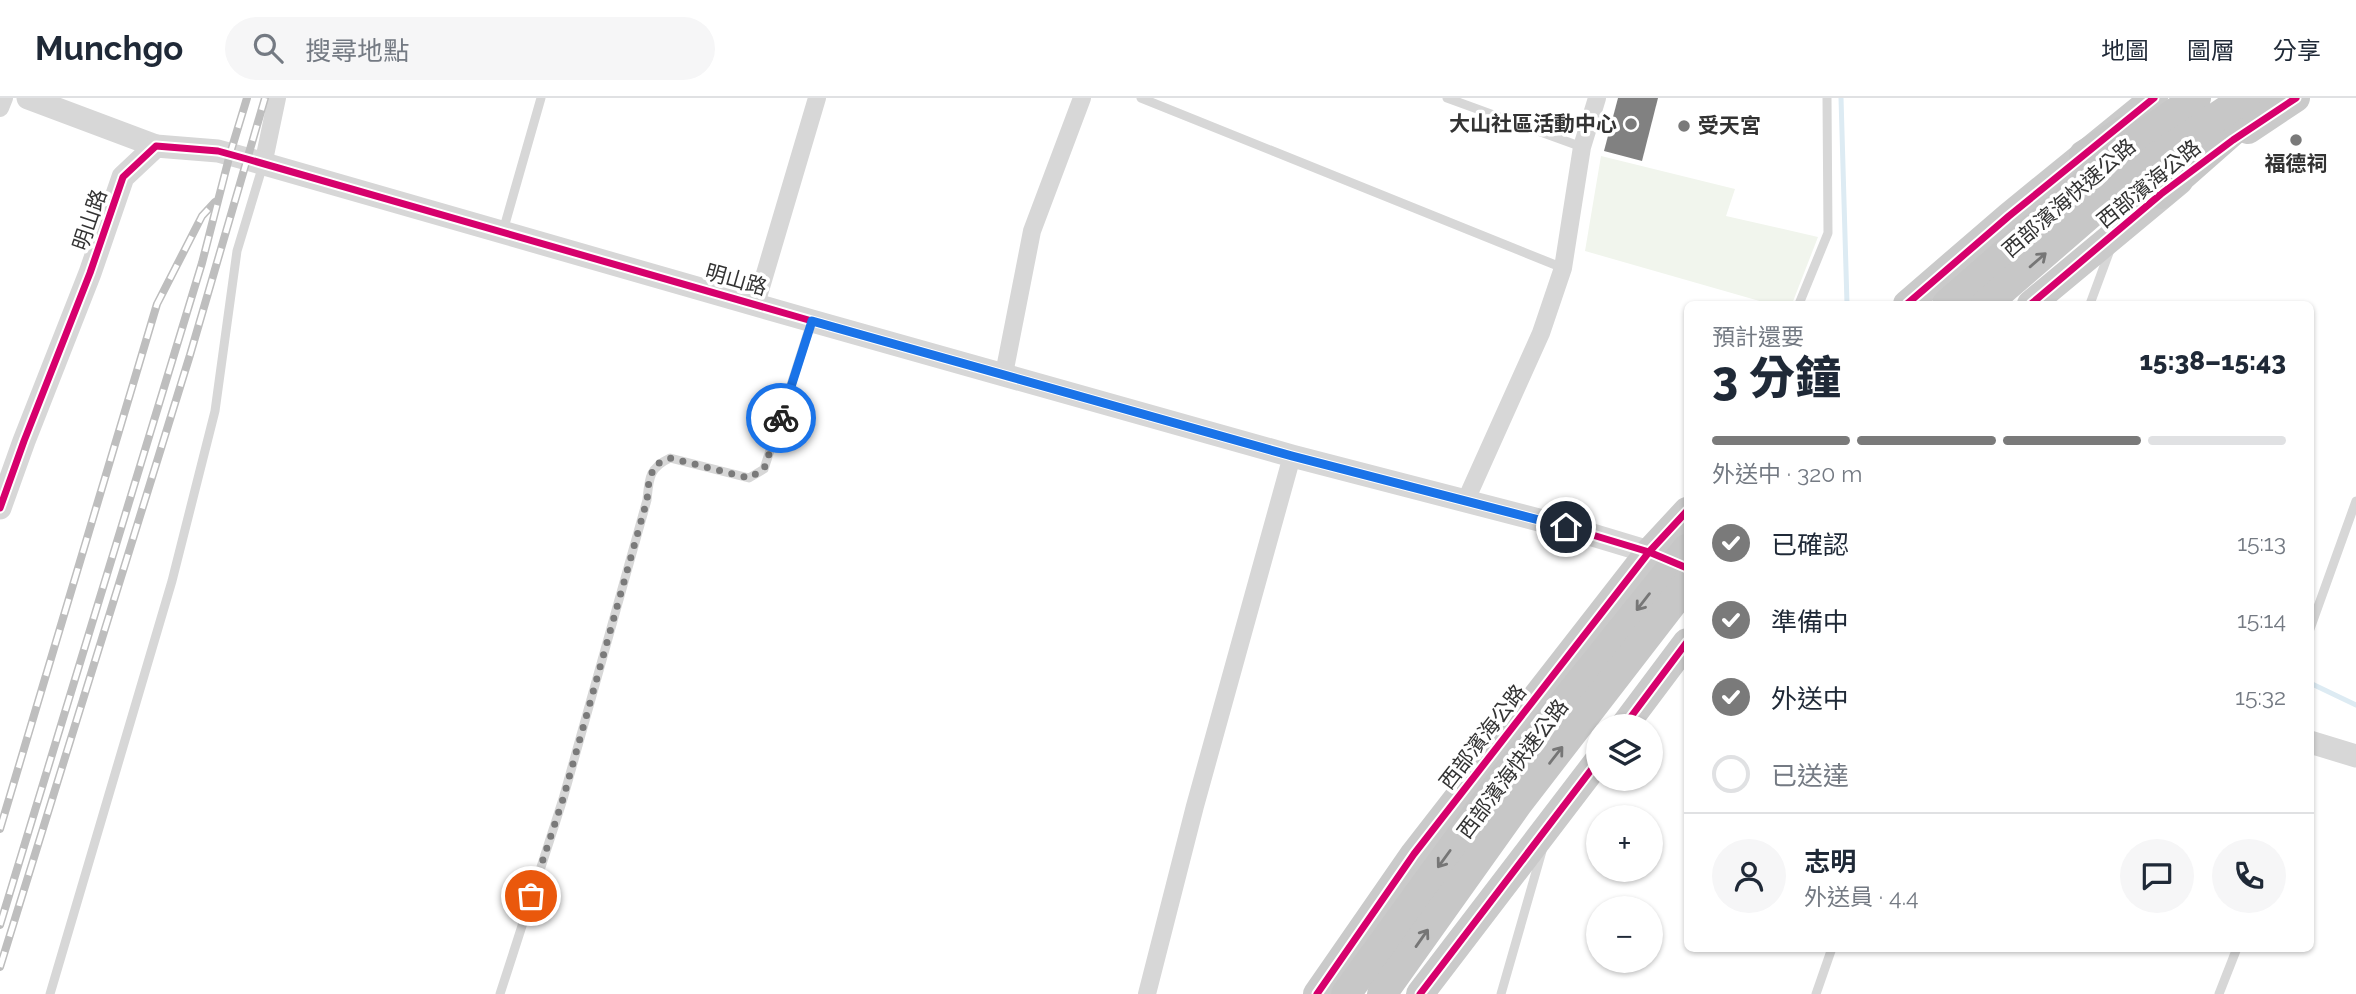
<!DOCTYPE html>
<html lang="zh-TW">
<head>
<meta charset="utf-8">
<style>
  :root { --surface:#fff; --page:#f6f6f7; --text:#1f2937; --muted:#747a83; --line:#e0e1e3; --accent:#7a7a7a }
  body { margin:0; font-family:Raleway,"Noto Sans TC",sans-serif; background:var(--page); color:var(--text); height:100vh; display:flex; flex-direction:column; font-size:26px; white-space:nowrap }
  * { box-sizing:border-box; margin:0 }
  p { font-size:23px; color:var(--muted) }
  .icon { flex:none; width:38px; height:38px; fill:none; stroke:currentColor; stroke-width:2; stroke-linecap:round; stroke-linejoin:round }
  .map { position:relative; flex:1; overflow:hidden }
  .panel { position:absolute; left:1684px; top:203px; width:630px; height:651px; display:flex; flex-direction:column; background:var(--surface); border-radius:10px; box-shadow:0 2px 5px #0004 }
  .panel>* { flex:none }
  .controls { position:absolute; left:1586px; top:616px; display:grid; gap:14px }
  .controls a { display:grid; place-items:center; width:77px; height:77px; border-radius:50%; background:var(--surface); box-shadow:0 2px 5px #0004; font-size:35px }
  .pin { position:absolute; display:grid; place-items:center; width:60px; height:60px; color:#fff; margin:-30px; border:4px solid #fff; border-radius:50%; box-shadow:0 2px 7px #0007 }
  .courier { position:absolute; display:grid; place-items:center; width:70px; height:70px; margin:-35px; border:5px solid #1a73e8; border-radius:50%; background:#fff; color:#222; box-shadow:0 2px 9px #0007 }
  .head em { font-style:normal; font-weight:800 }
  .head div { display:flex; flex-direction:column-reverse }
  .head { display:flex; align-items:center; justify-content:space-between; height:119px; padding:0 28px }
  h1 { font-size:46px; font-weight:800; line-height:52px }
  .bar { display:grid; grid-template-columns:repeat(4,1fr); gap:10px 7px; align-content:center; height:84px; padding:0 28px }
  .bar i { height:9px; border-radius:5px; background:var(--line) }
  .bar .on { background:var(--accent) }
  .bar p { grid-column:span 4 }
  .line { display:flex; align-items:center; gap:18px; padding:0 28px; border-top:2px solid var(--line) }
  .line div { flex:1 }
  .round { display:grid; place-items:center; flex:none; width:74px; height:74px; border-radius:37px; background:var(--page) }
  ol { padding:0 28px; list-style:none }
  li { display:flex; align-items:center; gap:21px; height:77px }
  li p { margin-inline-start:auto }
  li .icon { padding:7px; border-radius:50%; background:var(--accent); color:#fff; stroke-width:4 }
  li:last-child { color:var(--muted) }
  li i { width:38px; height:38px; border:4px solid var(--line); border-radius:50% }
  header { display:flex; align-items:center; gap:42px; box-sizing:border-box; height:98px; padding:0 35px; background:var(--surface); border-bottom:2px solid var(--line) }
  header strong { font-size:33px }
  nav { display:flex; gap:38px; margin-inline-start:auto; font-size:24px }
  .search { width:490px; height:63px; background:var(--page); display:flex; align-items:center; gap:18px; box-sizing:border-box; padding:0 24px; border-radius:38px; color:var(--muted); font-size:26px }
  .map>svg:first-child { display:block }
</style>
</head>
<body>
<header>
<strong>Munchgo</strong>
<div class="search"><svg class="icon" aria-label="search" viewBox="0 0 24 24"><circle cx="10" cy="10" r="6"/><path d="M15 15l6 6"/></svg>搜尋地點</div>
<nav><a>地圖</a><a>圖層</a><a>分享</a></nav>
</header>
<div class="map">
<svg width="2356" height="896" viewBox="0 0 2356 896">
  <rect width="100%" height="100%" fill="#fff"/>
  <path fill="#f1f5ed" d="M1601,58L1735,91L1726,118L1818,139L1792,206H1770L1585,153Z"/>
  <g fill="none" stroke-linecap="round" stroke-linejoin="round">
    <g stroke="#ddebf3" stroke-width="5">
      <path d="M1841,0L1847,206"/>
      <path d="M2310,585L2356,607"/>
    </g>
  </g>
  <path fill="#818181" d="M1618,0H1658L1642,63L1604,53Z"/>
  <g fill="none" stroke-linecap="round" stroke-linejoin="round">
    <g stroke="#d7d7d7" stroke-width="9">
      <path d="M1141,0L1563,170"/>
      <path d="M1447,0L1582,49"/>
      <path d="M503,133L541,0"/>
      <path d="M1799,206L1828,135L1827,0"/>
      <path d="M2090,206L2110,152"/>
      <path d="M2310,531L2356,403"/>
      <path d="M50,896L172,483L215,313L237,153L263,67"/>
      <path d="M500,896L563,701L647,402C649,380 649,370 670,360L749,380L764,371L811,225"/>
      <path d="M1501,896L1542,753"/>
      <path d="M1816,896L1832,850"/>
      <path d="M2219,896L2237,850"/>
    </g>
    <g stroke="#d7d7d7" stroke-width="18">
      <path d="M0,10L4,0"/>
      <path d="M263,67L277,0"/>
      <path d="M756,206L817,0"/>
      <path d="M1004,276L1032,133L1082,0"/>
      <path d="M1466,402L1541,235L1563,170L1582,49L1597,0"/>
      <path d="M1147,896L1195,708L1292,358"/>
    </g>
    <g stroke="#d7d7d7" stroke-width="23">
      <path d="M28,0L156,48"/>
      <path d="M0,410L24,343L90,175L123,79L156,48L218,53L247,61L812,223L1292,358L1566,429L1649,454L1662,460"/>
      <path d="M2310,644L2356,658"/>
    </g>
    <g stroke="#cacaca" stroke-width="28">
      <path d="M2248,32L2296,0"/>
      <path d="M1907,206L2009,118L2154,0"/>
      <path d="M2031,206L2179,83"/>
      <path d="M1624,628L1687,544"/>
      <path d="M1317,896L1414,756L1649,454L1687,413"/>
      <path d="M1420,896L1598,663"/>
    </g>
    <g stroke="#c7c7c7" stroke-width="30">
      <path d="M2084,57L2125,32"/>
      <path d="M2161,96L2270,0"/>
      <path d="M1947,206L2130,46L2196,0"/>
      <path d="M1986,206L2150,64L2245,0"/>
      <path d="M1346,896L1503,680L1687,451"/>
      <path d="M1382,896L1518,705L1687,486"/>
    </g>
    <defs>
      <g id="rail">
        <path d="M0,731L157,206L202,118L215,104"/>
        <path d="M0,827L202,165L230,56L247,0"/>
        <path d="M0,869L190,257L265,0"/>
      </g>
    </defs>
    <use href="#rail" stroke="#bebebe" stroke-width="8"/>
    <use href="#rail" stroke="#fff" stroke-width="5" stroke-dasharray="16" stroke-linecap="butt"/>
    <defs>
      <g id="cycleway">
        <path d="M1907,206L2009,118L2154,0"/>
        <path d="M2031,206L2161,96L2233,42L2296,0"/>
        <path d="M0,410L24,343L90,175L123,79L156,48L218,53L247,61L812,223L1292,358L1566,429L1649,454L1687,470"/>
        <path d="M1624,628L1687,544"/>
        <path d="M1317,896L1414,756L1649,454L1687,413"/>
        <path d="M1420,896L1598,663"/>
      </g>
    </defs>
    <use href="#cycleway" stroke="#fff" stroke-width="11"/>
    <use href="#cycleway" stroke="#d6006c" stroke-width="7"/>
  </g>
  <defs><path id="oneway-shaft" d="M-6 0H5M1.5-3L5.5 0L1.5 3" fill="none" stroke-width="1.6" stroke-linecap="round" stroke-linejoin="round" transform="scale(1.75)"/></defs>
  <g stroke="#767676">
    <use href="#oneway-shaft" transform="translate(2038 162) rotate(-41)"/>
    <use href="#oneway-shaft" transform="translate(1643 504) rotate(128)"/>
    <use href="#oneway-shaft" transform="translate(1556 657) rotate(-52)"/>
    <use href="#oneway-shaft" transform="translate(1444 761) rotate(126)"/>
    <use href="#oneway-shaft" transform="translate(1422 840) rotate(-55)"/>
  </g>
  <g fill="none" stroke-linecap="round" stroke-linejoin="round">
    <path stroke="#7a7a7a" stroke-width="7" stroke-dasharray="0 12.6" d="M531,798L563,701L647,402L649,382L655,367L670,360L749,380L764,371L781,320"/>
    <path stroke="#1a73e8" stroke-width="9" d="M781,320L812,223L1292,358L1566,429"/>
  </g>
  <g fill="#7a7a7a" stroke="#fff" stroke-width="2.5">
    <circle cx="1631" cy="26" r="7"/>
    <circle cx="1684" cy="28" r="7"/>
    <circle cx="2296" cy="42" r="7"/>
  </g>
  <g text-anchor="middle" stroke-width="7" stroke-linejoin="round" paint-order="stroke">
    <g font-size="21" font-weight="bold" fill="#333" stroke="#fff" text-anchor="end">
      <text x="1617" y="33">大山社區活動中心</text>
      <text x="1698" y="35" text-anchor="start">受天宮</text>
      <text x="2296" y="73" text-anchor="middle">福德祠</text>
    </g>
    <g font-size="21" fill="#333" stroke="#fff">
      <text transform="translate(2149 86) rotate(-39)" y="7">西部濱海公路</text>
      <text transform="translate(2069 100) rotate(-41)" y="7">西部濱海快速公路</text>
      <text transform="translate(90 122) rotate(-71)" y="7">明山路</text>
      <text transform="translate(736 182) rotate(16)" y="7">明山路</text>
      <text transform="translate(1483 639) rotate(-52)" y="7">西部濱海公路</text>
      <text transform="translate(1513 671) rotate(-53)" y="7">西部濱海快速公路</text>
    </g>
  </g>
</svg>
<div class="controls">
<a><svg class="icon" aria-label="layers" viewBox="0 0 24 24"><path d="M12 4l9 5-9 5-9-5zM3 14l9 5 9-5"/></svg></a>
<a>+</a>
<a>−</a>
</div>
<div class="pin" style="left:531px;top:798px;background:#ea580c"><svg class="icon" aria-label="bag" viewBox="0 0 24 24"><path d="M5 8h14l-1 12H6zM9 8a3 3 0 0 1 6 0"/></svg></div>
<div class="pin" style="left:1566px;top:429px;background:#1f2937"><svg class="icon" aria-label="home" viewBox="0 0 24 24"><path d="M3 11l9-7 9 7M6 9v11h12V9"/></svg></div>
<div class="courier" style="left:781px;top:320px"><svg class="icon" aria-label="bike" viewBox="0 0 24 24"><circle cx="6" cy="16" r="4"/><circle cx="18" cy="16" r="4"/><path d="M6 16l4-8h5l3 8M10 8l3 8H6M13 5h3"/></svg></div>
<section class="panel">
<div class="head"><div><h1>3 分鐘</h1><p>預計還要</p></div><em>15:38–15:43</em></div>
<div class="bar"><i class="on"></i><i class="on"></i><i class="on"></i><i></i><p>外送中 · 320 m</p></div>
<ol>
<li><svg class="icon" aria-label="check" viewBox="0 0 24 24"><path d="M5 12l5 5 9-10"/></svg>已確認<p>15:13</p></li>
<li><svg class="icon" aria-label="check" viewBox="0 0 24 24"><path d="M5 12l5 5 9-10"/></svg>準備中<p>15:14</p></li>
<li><svg class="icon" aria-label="check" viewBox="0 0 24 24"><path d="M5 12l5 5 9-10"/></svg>外送中<p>15:32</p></li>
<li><i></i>已送達</li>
</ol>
<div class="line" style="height:126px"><a class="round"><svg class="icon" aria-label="person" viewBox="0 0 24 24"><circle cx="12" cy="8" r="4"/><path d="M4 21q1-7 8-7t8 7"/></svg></a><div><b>志明</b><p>外送員 · 4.4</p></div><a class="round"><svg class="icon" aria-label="chat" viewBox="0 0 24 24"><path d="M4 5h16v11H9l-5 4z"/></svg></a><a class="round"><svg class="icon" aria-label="phone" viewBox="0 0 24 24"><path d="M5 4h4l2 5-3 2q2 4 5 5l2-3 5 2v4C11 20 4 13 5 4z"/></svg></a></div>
</section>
</div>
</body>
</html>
